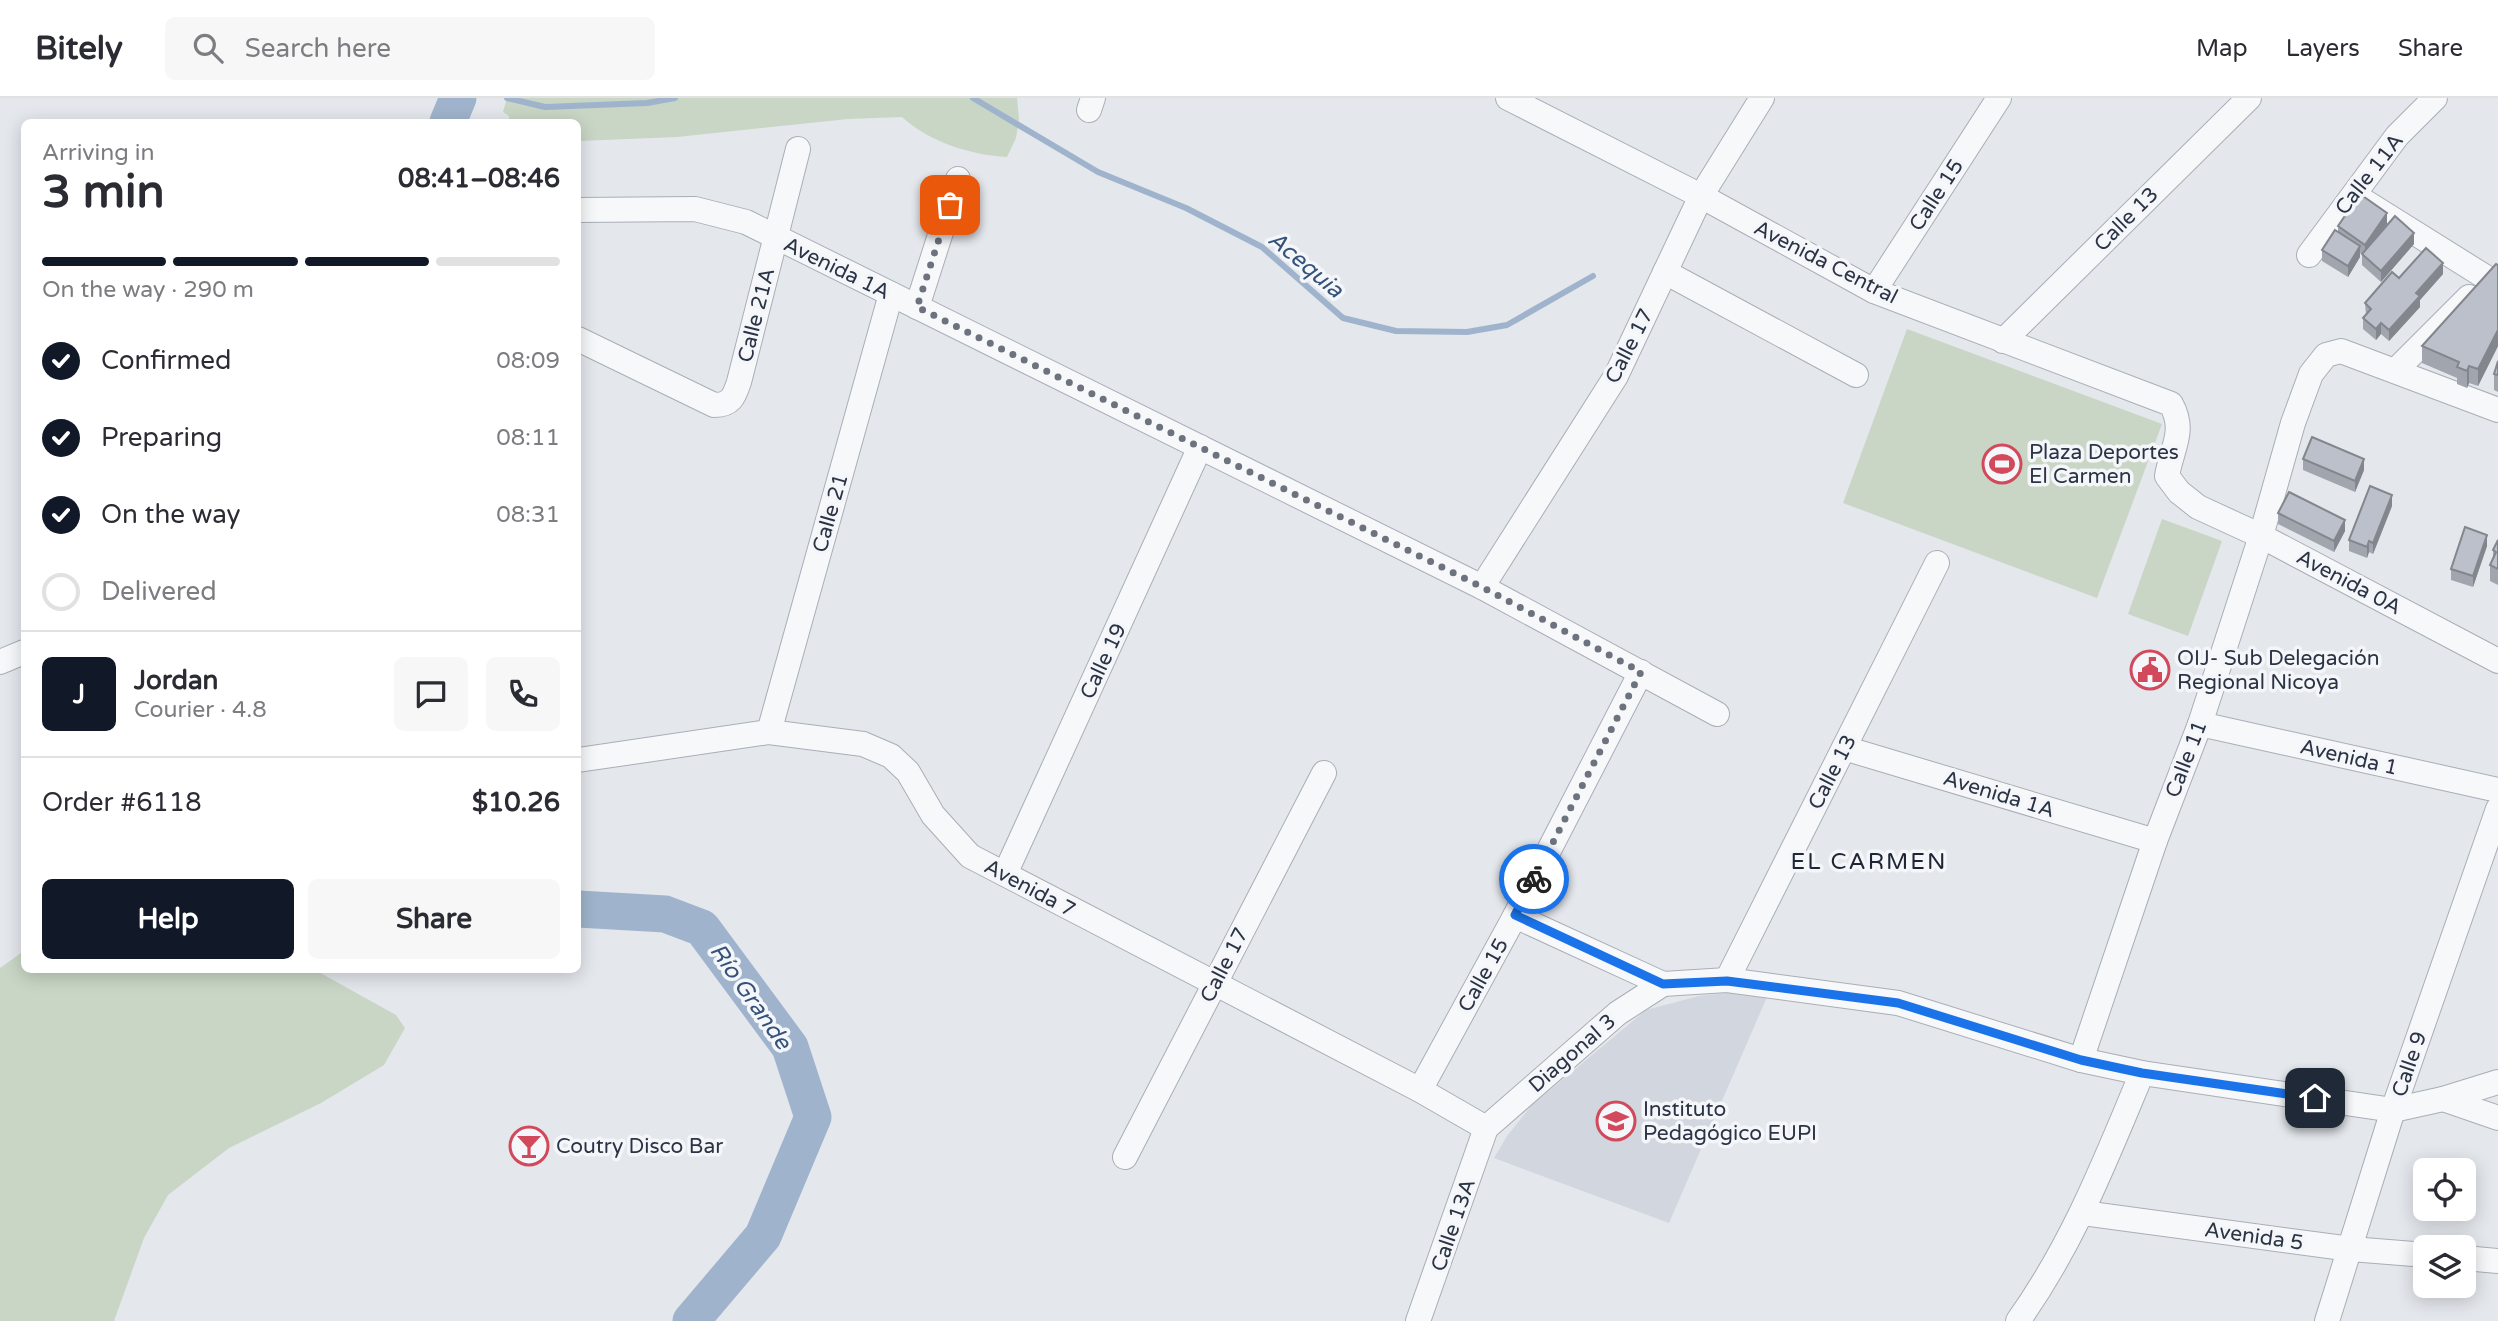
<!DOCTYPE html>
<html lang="en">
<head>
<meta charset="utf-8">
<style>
  :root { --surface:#fff; --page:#f7f7f7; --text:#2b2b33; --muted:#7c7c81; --line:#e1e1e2; --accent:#111827 }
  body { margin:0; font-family:"Varela Round",sans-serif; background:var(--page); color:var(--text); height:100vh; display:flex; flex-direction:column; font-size:26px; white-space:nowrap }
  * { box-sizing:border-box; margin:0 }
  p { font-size:23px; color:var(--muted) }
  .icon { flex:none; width:38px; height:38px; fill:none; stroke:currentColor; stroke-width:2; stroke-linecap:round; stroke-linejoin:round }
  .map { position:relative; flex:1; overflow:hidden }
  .drawer { position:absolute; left:21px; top:21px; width:560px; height:854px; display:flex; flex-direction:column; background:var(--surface); border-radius:10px; box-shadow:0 4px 18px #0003 }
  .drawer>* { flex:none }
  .controls { position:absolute; left:2413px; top:1060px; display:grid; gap:14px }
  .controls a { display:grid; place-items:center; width:63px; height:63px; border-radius:10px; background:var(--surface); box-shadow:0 4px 18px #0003; font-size:35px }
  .pin { position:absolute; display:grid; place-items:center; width:60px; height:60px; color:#fff; margin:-30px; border-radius:14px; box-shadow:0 4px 10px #0006 }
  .courier { position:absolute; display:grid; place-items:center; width:70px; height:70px; margin:-35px; border:5px solid #1a73e8; border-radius:50%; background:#fff; color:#222; box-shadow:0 2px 9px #0007 }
  .summary em { font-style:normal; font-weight:800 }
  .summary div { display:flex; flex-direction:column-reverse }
  .summary { display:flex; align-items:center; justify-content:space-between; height:119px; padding:0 21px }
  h1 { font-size:46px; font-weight:800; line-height:52px }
  .bar { display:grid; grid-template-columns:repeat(4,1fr); gap:10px 7px; align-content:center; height:84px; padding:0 21px }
  .bar i { height:9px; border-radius:5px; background:var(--line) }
  .bar .selected { background:var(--accent) }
  .bar p { grid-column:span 4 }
  .line { display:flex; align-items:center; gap:18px; padding:0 21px; border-top:2px solid var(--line) }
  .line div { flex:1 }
  .round { display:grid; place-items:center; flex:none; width:74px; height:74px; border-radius:10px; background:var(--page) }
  ol { padding:0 21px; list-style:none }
  li { display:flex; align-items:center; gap:21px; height:77px }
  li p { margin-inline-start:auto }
  li .icon { padding:7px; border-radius:50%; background:var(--accent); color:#fff; stroke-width:4 }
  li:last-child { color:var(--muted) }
  li i { width:38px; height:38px; border:4px solid var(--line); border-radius:50% }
  .primary-button { display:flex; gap:14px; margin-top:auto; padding:14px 21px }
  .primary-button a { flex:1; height:80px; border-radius:10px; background:var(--accent); color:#fff; font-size:28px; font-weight:800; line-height:80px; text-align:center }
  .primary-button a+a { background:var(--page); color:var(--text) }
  header { display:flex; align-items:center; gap:42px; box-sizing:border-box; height:98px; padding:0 35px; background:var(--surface); border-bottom:2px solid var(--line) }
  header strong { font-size:33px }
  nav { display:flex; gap:38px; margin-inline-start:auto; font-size:24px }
  .search { width:490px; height:63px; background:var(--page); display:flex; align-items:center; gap:18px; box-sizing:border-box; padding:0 24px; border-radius:10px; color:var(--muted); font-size:26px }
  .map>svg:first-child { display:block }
</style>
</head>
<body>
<header>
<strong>Bitely</strong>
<div class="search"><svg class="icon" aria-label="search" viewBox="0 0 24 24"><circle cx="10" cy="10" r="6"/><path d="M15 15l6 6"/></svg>Search here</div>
<nav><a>Map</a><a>Layers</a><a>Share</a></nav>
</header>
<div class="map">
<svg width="2498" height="1223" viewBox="0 0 2498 1223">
  <rect width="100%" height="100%" fill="#e4e7ec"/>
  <path fill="#d2d6de" d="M1736,894L1767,899L1669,1125L1494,1060L1507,1038L1531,1008L1646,912L1699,898Z"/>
  <g fill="#c9d6c5">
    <path d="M507,0H1017L1019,21L1016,40L1007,59C971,57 929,44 902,19L848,21L677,39L578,43V24H509V18L503,14Z"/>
    <path d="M1907,231L2162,326L2097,500L1843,405Z"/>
    <path d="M2162,421L2222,443L2188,538L2128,516Z"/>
    <path d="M24,853V872H315L396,917L405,930L384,967L321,1005L229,1050L168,1097L144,1140L114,1223H0V870Z"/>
  </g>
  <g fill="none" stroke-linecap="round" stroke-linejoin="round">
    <g stroke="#9fb4cc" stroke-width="6">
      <path d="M507,0L545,9L647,5L675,0"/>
      <path d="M973,0L1098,74L1186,110L1262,149L1343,220L1396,233L1467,234L1507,227L1593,178"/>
    </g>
    <g stroke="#9fb4cc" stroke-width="37">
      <path d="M448,24L458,0"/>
      <path d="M578,811L665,816L702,830L790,949L813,1019L763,1138L691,1223"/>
    </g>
    <defs>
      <g id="street">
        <path d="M1508,0L1701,98L1874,193L2171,306C2186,333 2172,349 2167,378L2179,394L2198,409L2261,438L2498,563"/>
        <path d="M1089,12L1093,0"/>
        <path d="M2359,100L2487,180"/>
        <path d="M578,112L695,111L746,124L1482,489L1717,616"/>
        <path d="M2309,157L2397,38L2435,0"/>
        <path d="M1665,174L1856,277"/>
        <path d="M1874,193L1999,0"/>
        <path d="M917,209L958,81"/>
        <path d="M578,241L714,307C731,307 734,299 739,284L798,51"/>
        <path d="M2003,243L2249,0"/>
        <path d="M2395,273L2469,199"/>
        <path d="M1482,489L1616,278L1701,98L1762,0"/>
        <path d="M0,564L24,554"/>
        <path d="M2200,626L2498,692"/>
        <path d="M769,634L891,196"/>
        <path d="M1844,650L2155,743"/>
        <path d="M578,662L769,634L863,646L891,658L908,674L933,717L970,758L1420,992L1486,1030"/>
        <path d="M1005,776L1200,349"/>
        <path d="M1515,818L1663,886L1727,882L1898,905L2081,962L2142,975L2393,1012L2443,1001L2498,984"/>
        <path d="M1727,882L1937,465"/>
        <path d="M2081,962L2155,743L2200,626L2261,438L2293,325L2311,276L2326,257L2341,253L2498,312"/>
        <path d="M1420,992L1515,818L1641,574"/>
        <path d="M2443,1001L2498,1020"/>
        <path d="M1486,1030L1618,915L1663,886"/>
        <path d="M1125,1059L1324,675"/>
        <path d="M2083,1115L2351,1151L2426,1157"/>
        <path d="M2464,1160L2498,1163"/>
        <path d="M1418,1223L1486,1030"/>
        <path d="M2018,1223C2074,1144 2105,1063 2142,975"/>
        <path d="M2327,1223L2393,1012L2498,711"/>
      </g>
    </defs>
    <use href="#street" stroke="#a9aeb7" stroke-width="26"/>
    <use href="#street" stroke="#f7f8fa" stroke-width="24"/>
  </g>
  <g fill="#a1a5ae">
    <path d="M2387,126L2382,133L2414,146L2381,184L2362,167V156L2360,155V159L2348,179L2322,163V152L2338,134V128Z"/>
    <path d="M2498,167V248L2478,288L2469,285L2467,290L2457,286V280L2422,265V248Z"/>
    <path d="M2443,176L2420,202V209L2389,243L2381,236L2376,242L2363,231V220L2366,217L2365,205L2399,180Z"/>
    <path d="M2498,263V294L2494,292V276Z"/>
    <path d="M2303,361L2364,372L2355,394L2303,372Z"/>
    <path d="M2392,408L2373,456L2369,454L2367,460L2349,453V442Z"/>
    <path d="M2278,415L2345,433L2334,454L2278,426Z"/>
    <path d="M2498,442V487L2490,483V467L2493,461V452Z"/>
    <path d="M2487,448L2473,489L2451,482V471Z"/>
  </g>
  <g fill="#83868d">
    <path d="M2387,115V126L2365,158V147Z"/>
    <path d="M2414,135V146L2381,184V173Z"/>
    <path d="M2360,148V159L2348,179V168Z"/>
    <path d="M2443,165V176L2420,202V209L2389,243V232L2416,195Z"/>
    <path d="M2381,225V236L2376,242V231Z"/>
    <path d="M2498,232V248L2478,288V271Z"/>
    <path d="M2469,268V285L2467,290V273Z"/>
    <path d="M2364,361V372L2355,394V383Z"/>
    <path d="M2392,397V408L2373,456V445Z"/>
    <path d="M2345,422V433L2334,454V443Z"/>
    <path d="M2487,437V448L2473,489V478Z"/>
    <path d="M2369,443V454L2367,460V449Z"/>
  </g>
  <g fill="#bbc0ca" stroke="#83868d" stroke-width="2">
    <path d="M2360,96L2387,115L2365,147L2338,128Z"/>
    <path d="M2395,118L2414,135L2381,173L2362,156Z"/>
    <path d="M2335,132L2360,148L2348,168L2322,152Z"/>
    <path d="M2426,150L2443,165L2416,195L2420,198L2389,232L2381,225L2376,231L2363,220L2371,211L2365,205L2392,174L2399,180Z"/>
    <path d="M2496,166L2498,167V232L2478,271L2469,268L2467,273L2457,269L2459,264L2422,248Z"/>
    <path d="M2498,263V277L2494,276Z"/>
    <path d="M2312,339L2364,361L2355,383L2303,361Z"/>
    <path d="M2370,388L2392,397L2373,445L2369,443L2367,449L2349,442Z"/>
    <path d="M2289,394L2345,422L2334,443L2278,415Z"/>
    <path d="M2465,429L2487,437L2473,478L2451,471Z"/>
    <path d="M2498,442V471L2490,467L2496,454L2493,452Z"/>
  </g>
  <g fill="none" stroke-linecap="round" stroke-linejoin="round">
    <path stroke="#6c737f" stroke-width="7" stroke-dasharray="0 12.6" d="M950,107L917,209L1482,489L1641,574L1534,781"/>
    <path stroke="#1a73e8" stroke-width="9" d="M1534,781L1515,817L1663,886L1727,883L1898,905L2081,962L2142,975L2315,1000"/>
  </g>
  <defs>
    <symbol id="stadium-ring" viewBox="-11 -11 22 22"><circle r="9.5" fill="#f4f6f9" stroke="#d1495b" stroke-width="1.5"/><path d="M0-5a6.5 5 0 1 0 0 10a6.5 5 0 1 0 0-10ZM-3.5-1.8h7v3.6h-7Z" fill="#d1495b"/></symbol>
    <symbol id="civic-ring" viewBox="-11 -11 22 22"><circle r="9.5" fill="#f4f6f9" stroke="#d1495b" stroke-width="1.5"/><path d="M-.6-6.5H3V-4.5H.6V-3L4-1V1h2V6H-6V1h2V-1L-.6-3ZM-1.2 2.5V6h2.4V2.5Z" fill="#d1495b"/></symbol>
    <symbol id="school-ring" viewBox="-11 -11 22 22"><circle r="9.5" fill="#f4f6f9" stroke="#d1495b" stroke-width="1.5"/><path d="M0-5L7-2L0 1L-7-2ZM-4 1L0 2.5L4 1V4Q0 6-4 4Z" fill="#d1495b"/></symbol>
    <symbol id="bar-ring" viewBox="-11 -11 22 22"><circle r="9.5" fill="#f4f6f9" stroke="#d1495b" stroke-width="1.5"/><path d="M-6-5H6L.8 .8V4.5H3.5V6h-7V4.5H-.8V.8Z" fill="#d1495b"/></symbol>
  </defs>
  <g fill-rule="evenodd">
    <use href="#stadium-ring" x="1980" y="344" width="44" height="44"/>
    <use href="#civic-ring" x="2128" y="550" width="44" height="44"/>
    <use href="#school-ring" x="1594" y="1001" width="44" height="44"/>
    <use href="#bar-ring" x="507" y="1026" width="44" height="44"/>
  </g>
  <g text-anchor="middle" stroke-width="7" stroke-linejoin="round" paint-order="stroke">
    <g font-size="21" fill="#2b3445" stroke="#f4f6f9">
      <text transform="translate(2369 76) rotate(-52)" y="7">Calle 11A</text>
      <text transform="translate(1936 97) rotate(-57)" y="7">Calle 15</text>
      <text transform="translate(2126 121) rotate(-45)" y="7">Calle 13</text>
      <text transform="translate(1826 164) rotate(27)" y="7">Avenida Central</text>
      <text transform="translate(837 170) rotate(26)" y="7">Avenida 1A</text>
      <text transform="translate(756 217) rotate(-76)" y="7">Calle 21A</text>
      <text transform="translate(1629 248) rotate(-63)" y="7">Calle 17</text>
      <text transform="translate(830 415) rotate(-74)" y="7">Calle 21</text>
      <text transform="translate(2349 484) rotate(28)" y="7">Avenida 0A</text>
      <text transform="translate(1103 563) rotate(-65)" y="7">Calle 19</text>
      <text transform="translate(2349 659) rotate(13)" y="7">Avenida 1</text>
      <text transform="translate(2186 661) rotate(-69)" y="7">Calle 11</text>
      <text transform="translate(1832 674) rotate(-63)" y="7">Calle 13</text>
      <text transform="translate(1999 696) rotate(17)" y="7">Avenida 1A</text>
      <text transform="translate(1030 790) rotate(28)" y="7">Avenida 7</text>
      <text transform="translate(1224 867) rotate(-63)" y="7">Calle 17</text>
      <text transform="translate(1483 877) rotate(-61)" y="7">Calle 15</text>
      <text transform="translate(1572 955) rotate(-41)" y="7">Diagonal 3</text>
      <text transform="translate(2409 966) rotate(-71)" y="7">Calle 9</text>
      <text transform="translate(1453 1127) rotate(-71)" y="7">Calle 13A</text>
      <text transform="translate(2254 1138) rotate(8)" y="7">Avenida 5</text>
    </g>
    <g font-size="21" fill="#2b3445" stroke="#f4f6f9" text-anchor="start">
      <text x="2029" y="361">Plaza Deportes<tspan x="2029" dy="24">El Carmen</tspan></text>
      <text x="2177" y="567">OIJ- Sub Delegación<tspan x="2177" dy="24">Regional Nicoya</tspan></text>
      <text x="1643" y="1018">Instituto<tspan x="1643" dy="24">Pedagógico EUPI</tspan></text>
      <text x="556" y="1055">Coutry Disco Bar</text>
    </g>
    <g font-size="23" font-style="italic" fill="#34527a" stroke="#f4f6f9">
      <text transform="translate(1306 166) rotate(40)" y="8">Acequia</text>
      <text transform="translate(751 898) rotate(55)" y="8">Río Grande</text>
    </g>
    <g font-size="23" letter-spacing="2" fill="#1d2536" stroke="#f4f6f9">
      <text x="1869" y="771">EL CARMEN</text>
    </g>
  </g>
</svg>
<div class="controls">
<a><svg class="icon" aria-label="locate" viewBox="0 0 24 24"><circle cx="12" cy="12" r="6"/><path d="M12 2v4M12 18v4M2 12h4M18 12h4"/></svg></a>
<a><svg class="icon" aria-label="layers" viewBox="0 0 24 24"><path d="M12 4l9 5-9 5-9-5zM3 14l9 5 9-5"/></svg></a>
</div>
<div class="pin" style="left:950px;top:107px;background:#ea580c"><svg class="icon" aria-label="bag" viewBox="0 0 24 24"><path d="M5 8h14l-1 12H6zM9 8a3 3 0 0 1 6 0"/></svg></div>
<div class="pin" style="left:2315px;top:1000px;background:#1f2937"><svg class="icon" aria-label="home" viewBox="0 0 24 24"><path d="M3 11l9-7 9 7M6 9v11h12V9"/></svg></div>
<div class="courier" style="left:1534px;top:781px"><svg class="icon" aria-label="bike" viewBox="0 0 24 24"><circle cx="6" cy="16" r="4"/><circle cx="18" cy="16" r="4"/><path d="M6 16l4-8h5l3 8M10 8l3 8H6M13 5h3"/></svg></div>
<section class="drawer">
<div class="summary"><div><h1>3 min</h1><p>Arriving in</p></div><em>08:41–08:46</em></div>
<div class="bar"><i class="selected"></i><i class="selected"></i><i class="selected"></i><i></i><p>On the way · 290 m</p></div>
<ol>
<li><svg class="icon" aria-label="check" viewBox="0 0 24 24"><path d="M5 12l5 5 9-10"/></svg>Confirmed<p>08:09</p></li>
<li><svg class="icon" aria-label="check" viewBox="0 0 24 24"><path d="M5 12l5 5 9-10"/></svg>Preparing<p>08:11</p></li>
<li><svg class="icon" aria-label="check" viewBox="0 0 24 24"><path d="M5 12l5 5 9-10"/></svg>On the way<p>08:31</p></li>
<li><i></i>Delivered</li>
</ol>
<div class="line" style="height:126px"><b class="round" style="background:var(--accent);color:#fff">J</b><div><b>Jordan</b><p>Courier · 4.8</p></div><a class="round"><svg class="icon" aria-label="chat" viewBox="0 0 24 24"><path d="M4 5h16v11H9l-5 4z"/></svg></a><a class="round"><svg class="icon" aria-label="phone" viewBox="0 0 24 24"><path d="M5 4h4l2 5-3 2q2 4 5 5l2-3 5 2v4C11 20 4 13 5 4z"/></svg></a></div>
<div class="line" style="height:91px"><div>Order #6118</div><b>$10.26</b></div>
<div class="primary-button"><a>Help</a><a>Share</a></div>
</section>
</div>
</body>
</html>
